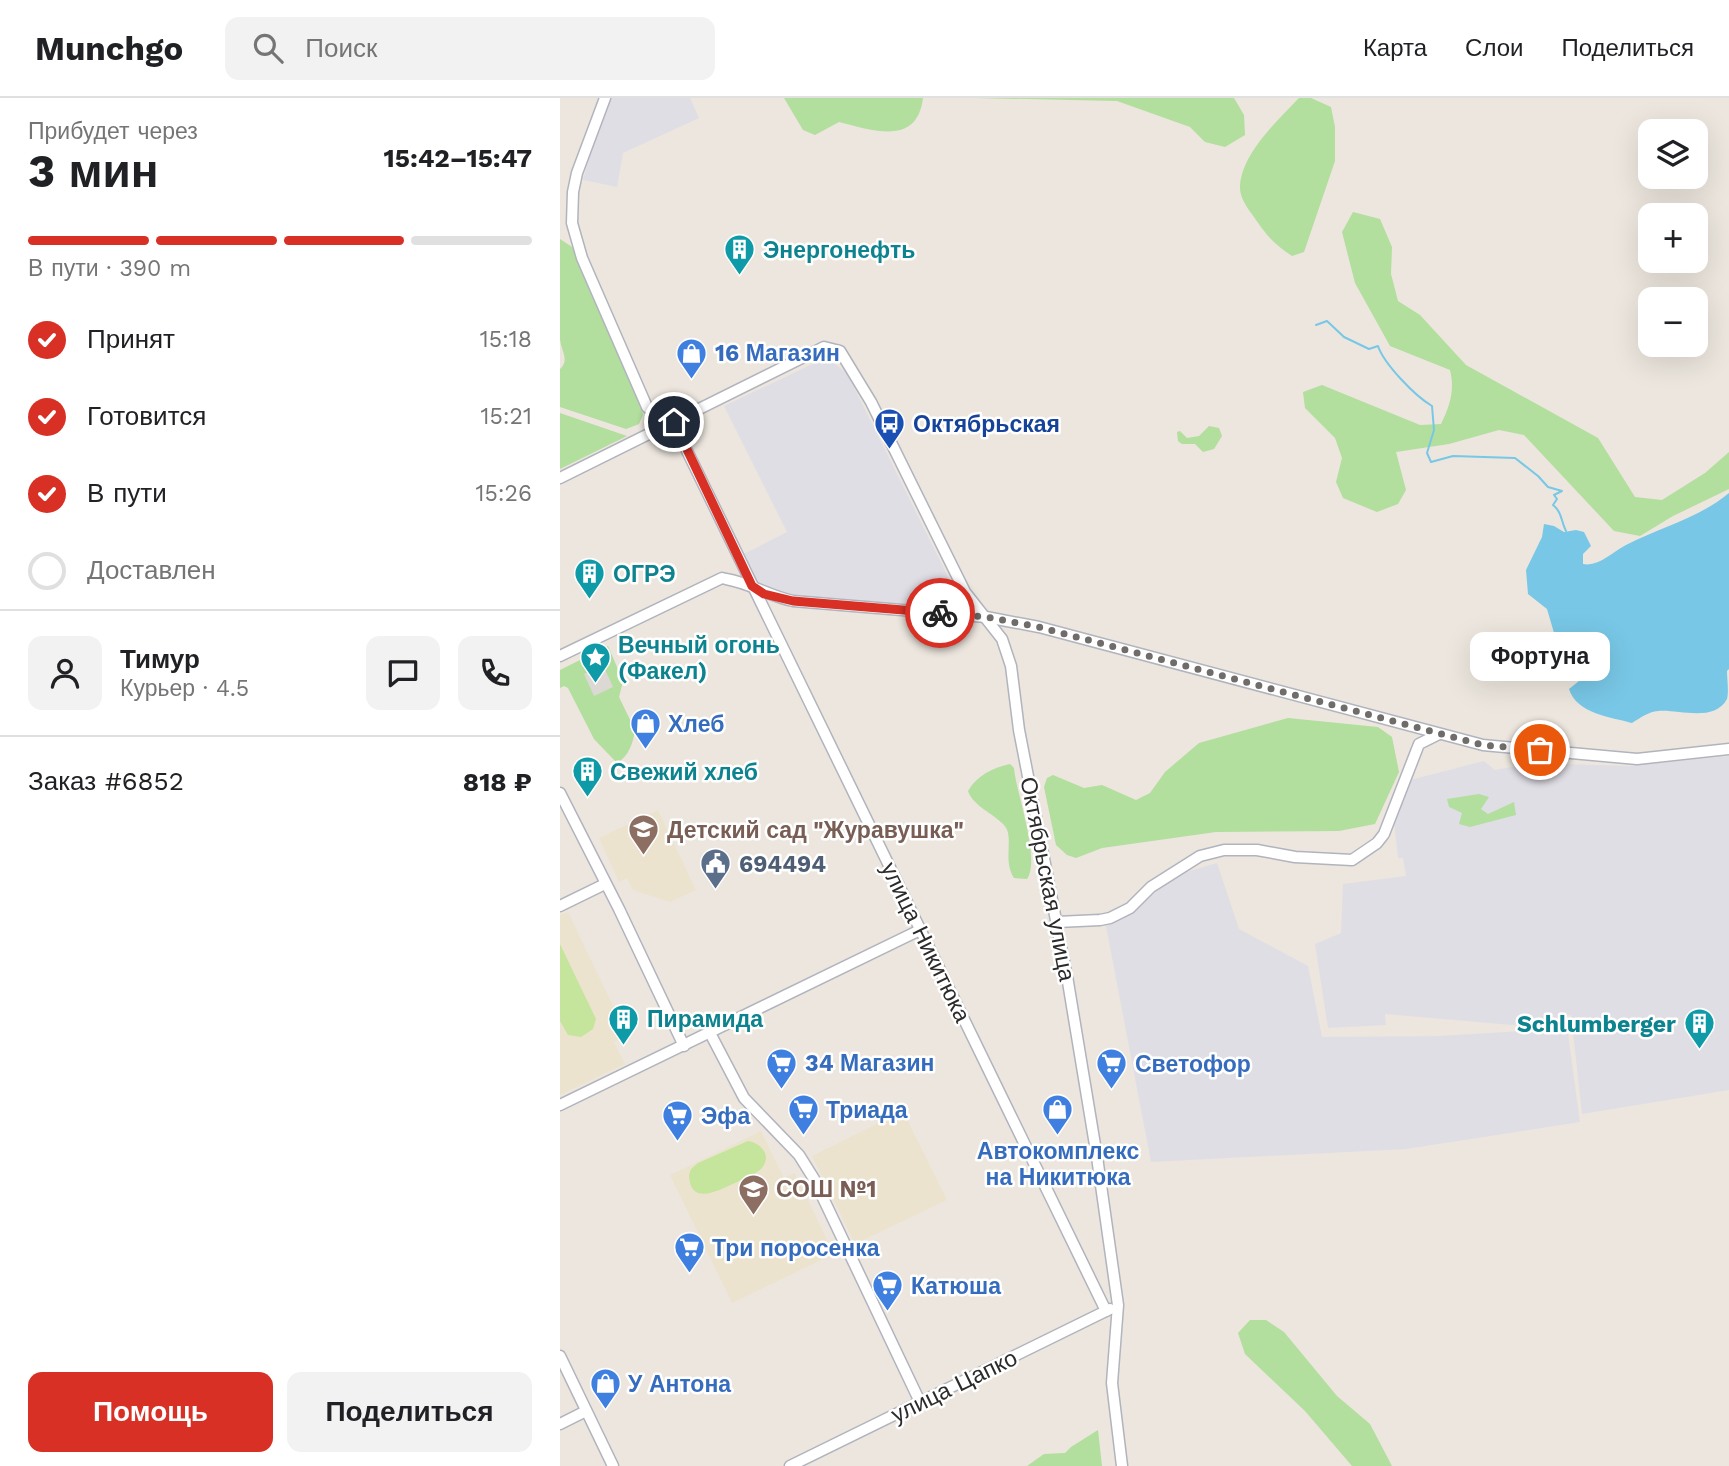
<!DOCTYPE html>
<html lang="ru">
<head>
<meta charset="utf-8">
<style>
  :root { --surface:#fff; --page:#f2f2f2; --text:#202124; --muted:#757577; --line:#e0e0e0; --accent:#d93025 }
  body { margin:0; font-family:"Work Sans",sans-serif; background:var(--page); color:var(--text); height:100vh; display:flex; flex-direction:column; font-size:26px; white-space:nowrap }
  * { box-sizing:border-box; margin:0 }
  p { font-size:23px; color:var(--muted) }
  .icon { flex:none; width:38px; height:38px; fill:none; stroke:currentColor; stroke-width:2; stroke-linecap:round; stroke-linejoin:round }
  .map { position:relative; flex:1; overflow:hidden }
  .drawer { display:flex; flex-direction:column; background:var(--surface); width:560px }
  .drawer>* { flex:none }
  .buttons { position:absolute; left:1078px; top:21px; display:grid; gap:14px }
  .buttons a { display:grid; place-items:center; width:70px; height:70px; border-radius:14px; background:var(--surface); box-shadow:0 7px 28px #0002; font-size:35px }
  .pin { position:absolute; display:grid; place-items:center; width:60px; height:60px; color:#fff; margin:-30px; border:4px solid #fff; border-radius:50%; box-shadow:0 2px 7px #0007 }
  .courier { position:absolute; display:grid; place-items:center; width:70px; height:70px; margin:-35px; border:5px solid #d93025; border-radius:50%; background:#fff; color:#222; box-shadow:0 2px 9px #0007 }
  .bubble { position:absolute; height:49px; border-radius:14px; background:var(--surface); box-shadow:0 7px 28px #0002; font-size:23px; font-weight:700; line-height:49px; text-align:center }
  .headline em { font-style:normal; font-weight:700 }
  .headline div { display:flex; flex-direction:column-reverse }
  .headline { display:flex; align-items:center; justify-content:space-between; height:119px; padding:0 28px }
  h1 { font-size:46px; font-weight:700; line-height:52px }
  .bar { display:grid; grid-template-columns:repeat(4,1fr); gap:10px 7px; align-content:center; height:84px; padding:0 28px }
  .bar i { height:9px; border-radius:5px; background:var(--line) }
  .bar .current { background:var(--accent) }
  .bar p { grid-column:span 4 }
  .line { display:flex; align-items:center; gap:18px; padding:0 28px; border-top:2px solid var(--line) }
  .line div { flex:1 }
  .round { display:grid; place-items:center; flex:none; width:74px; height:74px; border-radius:14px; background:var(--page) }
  ol { padding:0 28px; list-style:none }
  li { display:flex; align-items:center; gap:21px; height:77px }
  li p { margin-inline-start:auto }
  li .icon { padding:7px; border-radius:50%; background:var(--accent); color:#fff; stroke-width:4 }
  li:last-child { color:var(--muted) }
  li i { width:38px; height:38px; border:4px solid var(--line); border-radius:50% }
  .cta { display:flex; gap:14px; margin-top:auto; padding:14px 28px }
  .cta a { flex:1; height:80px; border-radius:14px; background:var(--accent); color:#fff; font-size:28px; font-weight:700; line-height:80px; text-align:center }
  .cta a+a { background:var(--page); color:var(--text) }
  header { display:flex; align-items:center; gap:42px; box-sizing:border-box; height:98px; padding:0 35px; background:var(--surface); border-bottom:2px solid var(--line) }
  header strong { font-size:33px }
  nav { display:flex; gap:38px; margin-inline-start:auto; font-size:24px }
  .search { width:490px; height:63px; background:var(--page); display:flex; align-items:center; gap:18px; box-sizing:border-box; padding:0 24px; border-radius:14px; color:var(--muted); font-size:26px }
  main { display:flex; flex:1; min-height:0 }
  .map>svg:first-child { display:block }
</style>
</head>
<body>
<header>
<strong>Munchgo</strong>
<div class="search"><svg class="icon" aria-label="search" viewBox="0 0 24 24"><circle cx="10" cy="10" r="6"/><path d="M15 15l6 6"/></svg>Поиск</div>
<nav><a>Карта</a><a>Слои</a><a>Поделиться</a></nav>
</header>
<main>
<section class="drawer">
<div class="headline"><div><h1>3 мин</h1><p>Прибудет через</p></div><em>15:42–15:47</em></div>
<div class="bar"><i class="current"></i><i class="current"></i><i class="current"></i><i></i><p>В пути · 390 m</p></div>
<ol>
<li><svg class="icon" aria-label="check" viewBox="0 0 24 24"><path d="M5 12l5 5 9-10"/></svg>Принят<p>15:18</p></li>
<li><svg class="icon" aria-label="check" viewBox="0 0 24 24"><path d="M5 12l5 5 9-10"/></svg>Готовится<p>15:21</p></li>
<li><svg class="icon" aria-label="check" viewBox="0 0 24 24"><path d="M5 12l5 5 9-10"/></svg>В пути<p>15:26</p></li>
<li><i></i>Доставлен</li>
</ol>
<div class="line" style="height:126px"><a class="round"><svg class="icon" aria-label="person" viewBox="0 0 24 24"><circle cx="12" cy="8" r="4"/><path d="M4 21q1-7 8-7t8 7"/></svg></a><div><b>Тимур</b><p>Курьер · 4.5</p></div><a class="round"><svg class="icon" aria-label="chat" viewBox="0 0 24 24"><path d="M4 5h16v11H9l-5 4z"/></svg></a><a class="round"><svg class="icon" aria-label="phone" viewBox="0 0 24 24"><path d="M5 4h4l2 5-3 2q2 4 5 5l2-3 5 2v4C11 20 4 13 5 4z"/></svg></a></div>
<div class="line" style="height:91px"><div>Заказ #6852</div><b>818 ₽</b></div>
<div class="cta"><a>Помощь</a><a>Поделиться</a></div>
</section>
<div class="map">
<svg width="1169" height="1368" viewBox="0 0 1169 1368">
  <rect width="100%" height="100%" fill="#ece6de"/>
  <g fill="#e0dee5">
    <path d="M47,0H130L139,20L63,55L57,89L23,82Z"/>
    <path d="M261,262L271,263L287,275L402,507L380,515L223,500L197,488L182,457L227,434L164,308Z"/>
    <path d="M1169,658V992L1022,1016L1011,917L952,927L825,916L826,927L768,930L755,846L781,835L783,786L846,778L843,760H838L834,724L850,682L924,663L935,672L972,665L1069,668Z"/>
    <path d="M657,765L679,831L748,868L762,939L879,938L979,932L1007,928L1020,1024L846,1051L591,1064L546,828L573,813L616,777Z"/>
  </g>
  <g fill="#ece3cf">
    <path d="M98,712L136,792L110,804L73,792L67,780L59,784L39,740Z"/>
    <path d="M8,814L67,937L54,944L65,966L0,997V817Z"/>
    <path d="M343,1013L387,1102L295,1146L252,1058Z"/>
    <path d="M201,1033L224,1080L235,1075L274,1156L172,1205L110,1077Z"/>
  </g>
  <g fill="#b2de9e">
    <path d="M224,0H363C357,49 312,32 279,24L255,37L243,32Z"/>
    <path d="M416,0H674L684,17L685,37L665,49L645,44L630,29L557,3Z"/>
    <path d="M739,0H751L771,9L775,29V63L744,154L732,158C713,145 707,138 694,119C688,111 680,100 680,90C680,57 718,22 739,0Z"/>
    <path d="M793,114L820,121L832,149L831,176L838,203L860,217L906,267L1038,340L1075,399L1102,402L1145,375L1169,354V391L1113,418L1080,438L1054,433L964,337L939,332L889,346L836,354L846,392L838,406L817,414L783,400L776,384L782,360L775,340L745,310L743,294L762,287L860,327L881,326C890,308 895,292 890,272L830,248L795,185L782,134Z"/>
    <path d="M0,141L12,149L22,166L80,300L83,317L79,326L66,331L0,309V271C10,262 1,253 0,241C0,209 0,174 0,141Z"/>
    <path d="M0,315L67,338L0,371Z"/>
    <path d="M649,328L659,330L662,338L654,351L643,354L635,346H622L618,343L617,334L620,333L627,340L639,338Z"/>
    <path d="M48,548L63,583L59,599L75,632C73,645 69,658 57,665L34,641L8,590L4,588L0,590V572Z"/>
    <path d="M728,620L818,629L832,639L839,674L815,726L779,733L656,734L542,750L516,760L507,757L496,747L484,689L487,680L493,677L524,690L542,687L576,702L590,695L605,674L639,645Z"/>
    <path d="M450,666L454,670C456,695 481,761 467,781L454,780C442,762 455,739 444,727C433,715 413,708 408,693C416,678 434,669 450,666Z"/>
    <path d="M919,696L929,699L921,711L928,716L954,704L956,717L910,729L899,726L902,715L889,709L887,701Z"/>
    <path d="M690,1222H706L724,1234L777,1298L810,1326L832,1368H792L745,1313L685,1256L678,1235Z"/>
    <path d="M538,1332L542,1368H467L484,1356L505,1355L511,1349Z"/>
  </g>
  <g fill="#c4e59b">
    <path d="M0,846L36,921L33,931L21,939L8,937L0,923Z"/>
    <path d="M188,1043C201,1045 213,1058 201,1071C195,1077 184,1080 177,1084C161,1091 130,1110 129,1077L131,1071L138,1065Z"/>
  </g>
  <path fill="#dcd9d4" d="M43,567L53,589L34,598L24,576Z"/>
  <path fill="#78c7e6" d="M1169,395V571L1167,573C1167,581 1169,593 1167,601C1154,625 1118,611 1098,613C1088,614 1080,620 1072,625C1051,619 1017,616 1009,591L1029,575L1031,565H1022L1009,559L997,545L987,511L968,496L966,472L982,439L984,426L994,428L1004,434L1016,432L1024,434L1031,448L1023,456V466C1039,469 1052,454 1066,447C1101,429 1139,420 1169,395Z"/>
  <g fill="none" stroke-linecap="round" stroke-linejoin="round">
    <path stroke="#78c7e6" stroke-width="2" d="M756,227L767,223L784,239L809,251L818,248C824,266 855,298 872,308L874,332L867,355L871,364L893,358L955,360L978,378L988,389L1002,393L994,397L997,401L993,407C1002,414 1001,423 1006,433"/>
    <defs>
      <g id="minor">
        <path d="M45,0L17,75L13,94L12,125L22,160L87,309L98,319L113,324"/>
        <path d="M113,324L546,1213"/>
        <path d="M0,380L264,249L280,253L311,304L405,494L442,541L451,568L459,632L508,884L537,1059L558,1207L552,1285L562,1368"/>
        <path d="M0,558L162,480L166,481C190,485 209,498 233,503L426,519L479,529L923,647L1077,661L1169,651"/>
        <path d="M0,695L59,811L124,948"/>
        <path d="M0,808L45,786"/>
        <path d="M497,824L540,822L550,820L570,810L591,789L640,758L664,752H697L735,759L792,762L817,745L824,736L859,646L879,636"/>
        <path d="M150,935L184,1000L239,1057L254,1081L360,1304"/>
        <path d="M0,1007L360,832"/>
        <path d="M0,1258L53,1368"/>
        <path d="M0,1326L26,1313"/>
        <path d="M230,1368L550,1211"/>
      </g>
    </defs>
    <use href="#minor" stroke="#b1b4bd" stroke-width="13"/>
    <use href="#minor" stroke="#fff" stroke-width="10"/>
  </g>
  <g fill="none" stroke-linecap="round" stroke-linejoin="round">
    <path stroke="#6f6c6a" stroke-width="7" stroke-dasharray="0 12.6" d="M380,515L426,519L479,529L923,647L980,652"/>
    <path stroke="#d93025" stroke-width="9" d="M114,324L192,488L204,496L233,503L380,515"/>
  </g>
  <defs>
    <symbol id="building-pin" viewBox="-11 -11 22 30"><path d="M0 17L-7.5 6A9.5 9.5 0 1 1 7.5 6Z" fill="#0f9aa8" stroke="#fff"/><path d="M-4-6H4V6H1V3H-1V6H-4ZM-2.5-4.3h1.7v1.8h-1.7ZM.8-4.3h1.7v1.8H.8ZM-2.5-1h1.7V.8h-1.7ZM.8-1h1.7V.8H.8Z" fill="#fff"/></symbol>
    <symbol id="shop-pin" viewBox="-11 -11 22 30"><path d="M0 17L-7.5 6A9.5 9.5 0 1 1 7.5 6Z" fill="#3f7fe0" stroke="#fff"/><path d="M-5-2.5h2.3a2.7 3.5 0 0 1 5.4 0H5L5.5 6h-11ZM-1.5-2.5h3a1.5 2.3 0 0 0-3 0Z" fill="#fff"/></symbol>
    <symbol id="bus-pin" viewBox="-11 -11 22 30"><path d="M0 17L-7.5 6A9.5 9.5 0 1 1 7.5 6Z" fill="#1a4fb4" stroke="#fff"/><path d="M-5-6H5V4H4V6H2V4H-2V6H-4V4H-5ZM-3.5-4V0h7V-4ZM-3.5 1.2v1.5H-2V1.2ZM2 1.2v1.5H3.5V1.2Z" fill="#fff"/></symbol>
    <symbol id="sight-pin" viewBox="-11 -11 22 30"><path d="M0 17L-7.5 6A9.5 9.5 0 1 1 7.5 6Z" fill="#0f9aa8" stroke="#fff"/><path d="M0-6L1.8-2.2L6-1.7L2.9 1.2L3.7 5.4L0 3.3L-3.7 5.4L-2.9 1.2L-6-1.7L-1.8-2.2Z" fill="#fff"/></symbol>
    <symbol id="school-pin" viewBox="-11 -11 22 30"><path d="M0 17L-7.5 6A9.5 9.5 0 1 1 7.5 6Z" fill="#8d6e63" stroke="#fff"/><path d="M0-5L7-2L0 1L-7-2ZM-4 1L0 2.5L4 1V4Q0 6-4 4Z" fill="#fff"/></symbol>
    <symbol id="civic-pin" viewBox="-11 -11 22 30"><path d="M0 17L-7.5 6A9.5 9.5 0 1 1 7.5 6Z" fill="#5c6f8a" stroke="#fff"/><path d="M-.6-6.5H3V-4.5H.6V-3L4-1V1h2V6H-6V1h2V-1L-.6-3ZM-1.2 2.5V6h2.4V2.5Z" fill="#fff"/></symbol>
    <symbol id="supermarket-pin" viewBox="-11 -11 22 30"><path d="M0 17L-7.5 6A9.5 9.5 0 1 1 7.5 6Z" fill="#3f7fe0" stroke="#fff"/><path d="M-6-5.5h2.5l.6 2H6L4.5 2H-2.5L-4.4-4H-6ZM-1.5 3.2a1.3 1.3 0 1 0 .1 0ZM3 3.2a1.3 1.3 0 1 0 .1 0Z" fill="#fff"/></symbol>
  </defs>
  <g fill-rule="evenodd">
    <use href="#building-pin" x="162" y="134" width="35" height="47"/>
    <use href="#shop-pin" x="114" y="238" width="35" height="47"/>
    <use href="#bus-pin" x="312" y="308" width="35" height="47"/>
    <use href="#building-pin" x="12" y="458" width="35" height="47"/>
    <use href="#sight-pin" x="18" y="542" width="35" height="47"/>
    <use href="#shop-pin" x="68" y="608" width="35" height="47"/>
    <use href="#building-pin" x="10" y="656" width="35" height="47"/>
    <use href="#school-pin" x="66" y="714" width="35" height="47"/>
    <use href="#civic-pin" x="138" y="748" width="35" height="47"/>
    <use href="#building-pin" x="46" y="904" width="35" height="47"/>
    <use href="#building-pin" x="1122" y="908" width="35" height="47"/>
    <use href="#supermarket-pin" x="204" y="948" width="35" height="47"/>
    <use href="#supermarket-pin" x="534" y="948" width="35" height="47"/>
    <use href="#supermarket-pin" x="226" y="994" width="35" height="47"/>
    <use href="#shop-pin" x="480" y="994" width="35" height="47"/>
    <use href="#supermarket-pin" x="100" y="1000" width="35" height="47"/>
    <use href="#school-pin" x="176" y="1074" width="35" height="47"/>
    <use href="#supermarket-pin" x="112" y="1132" width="35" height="47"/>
    <use href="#supermarket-pin" x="310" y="1170" width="35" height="47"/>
    <use href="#shop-pin" x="28" y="1268" width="35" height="47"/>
  </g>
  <g text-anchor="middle" stroke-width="5" stroke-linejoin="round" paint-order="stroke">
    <g font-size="23" font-weight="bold" fill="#0d838f" stroke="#fff" text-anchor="start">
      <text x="203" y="160">Энергонефть</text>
      <text x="53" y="484">ОГРЭ</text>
      <text x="58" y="555">Вечный огонь<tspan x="58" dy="26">(Факел)</tspan></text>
      <text x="50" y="682">Свежий хлеб</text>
      <text x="87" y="929">Пирамида</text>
      <text x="1116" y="934" text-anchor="end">Schlumberger</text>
    </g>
    <g font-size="23" font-weight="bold" fill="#366cbe" stroke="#fff" text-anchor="start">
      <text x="155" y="263">16 Магазин</text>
      <text x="108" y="634">Хлеб</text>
      <text x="245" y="973">34 Магазин</text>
      <text x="575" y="974">Светофор</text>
      <text x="266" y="1020">Триада</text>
      <text x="141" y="1026">Эфа</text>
      <text x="498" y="1061" text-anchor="middle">Автокомплекс<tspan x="498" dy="26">на Никитюка</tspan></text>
      <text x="152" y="1158">Три поросенка</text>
      <text x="351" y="1196">Катюша</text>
      <text x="68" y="1294">У Антона</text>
    </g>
    <g font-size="23" font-weight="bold" fill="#164399" stroke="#fff" text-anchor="start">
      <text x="353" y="334">Октябрьская</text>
    </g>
    <g font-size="23" font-weight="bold" fill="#785e54" stroke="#fff" text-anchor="start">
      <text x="107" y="740">Детский сад "Журавушка"</text>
      <text x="216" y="1099">СОШ №1</text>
    </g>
    <g font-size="23" font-weight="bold" fill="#4e5e75" stroke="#fff" text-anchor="start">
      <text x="179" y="774">694494</text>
    </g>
    <g font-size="23" fill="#2b2b2b" stroke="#fff">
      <text transform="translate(488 781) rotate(79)" y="8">Октябрьская улица</text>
      <text transform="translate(366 844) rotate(64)" y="8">улица Никитюка</text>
      <text transform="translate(394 1288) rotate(-26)" y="8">улица Цапко</text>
    </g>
  </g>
</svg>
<div class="buttons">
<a><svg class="icon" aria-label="layers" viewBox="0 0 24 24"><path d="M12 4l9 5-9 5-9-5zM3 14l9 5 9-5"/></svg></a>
<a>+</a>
<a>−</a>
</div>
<div class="pin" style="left:980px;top:652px;background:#ea580c"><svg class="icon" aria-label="bag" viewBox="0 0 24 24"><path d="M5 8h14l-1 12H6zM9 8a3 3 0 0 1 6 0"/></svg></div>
<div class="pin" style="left:114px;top:324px;background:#1f2937"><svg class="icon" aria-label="home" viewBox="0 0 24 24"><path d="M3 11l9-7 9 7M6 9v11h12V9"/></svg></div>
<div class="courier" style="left:380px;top:515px"><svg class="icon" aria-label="bike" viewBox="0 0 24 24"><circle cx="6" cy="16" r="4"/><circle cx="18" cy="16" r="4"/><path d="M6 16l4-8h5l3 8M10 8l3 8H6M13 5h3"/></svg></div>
<div class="bubble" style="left:910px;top:534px;width:140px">Фортуна</div>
</div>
</main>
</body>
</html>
